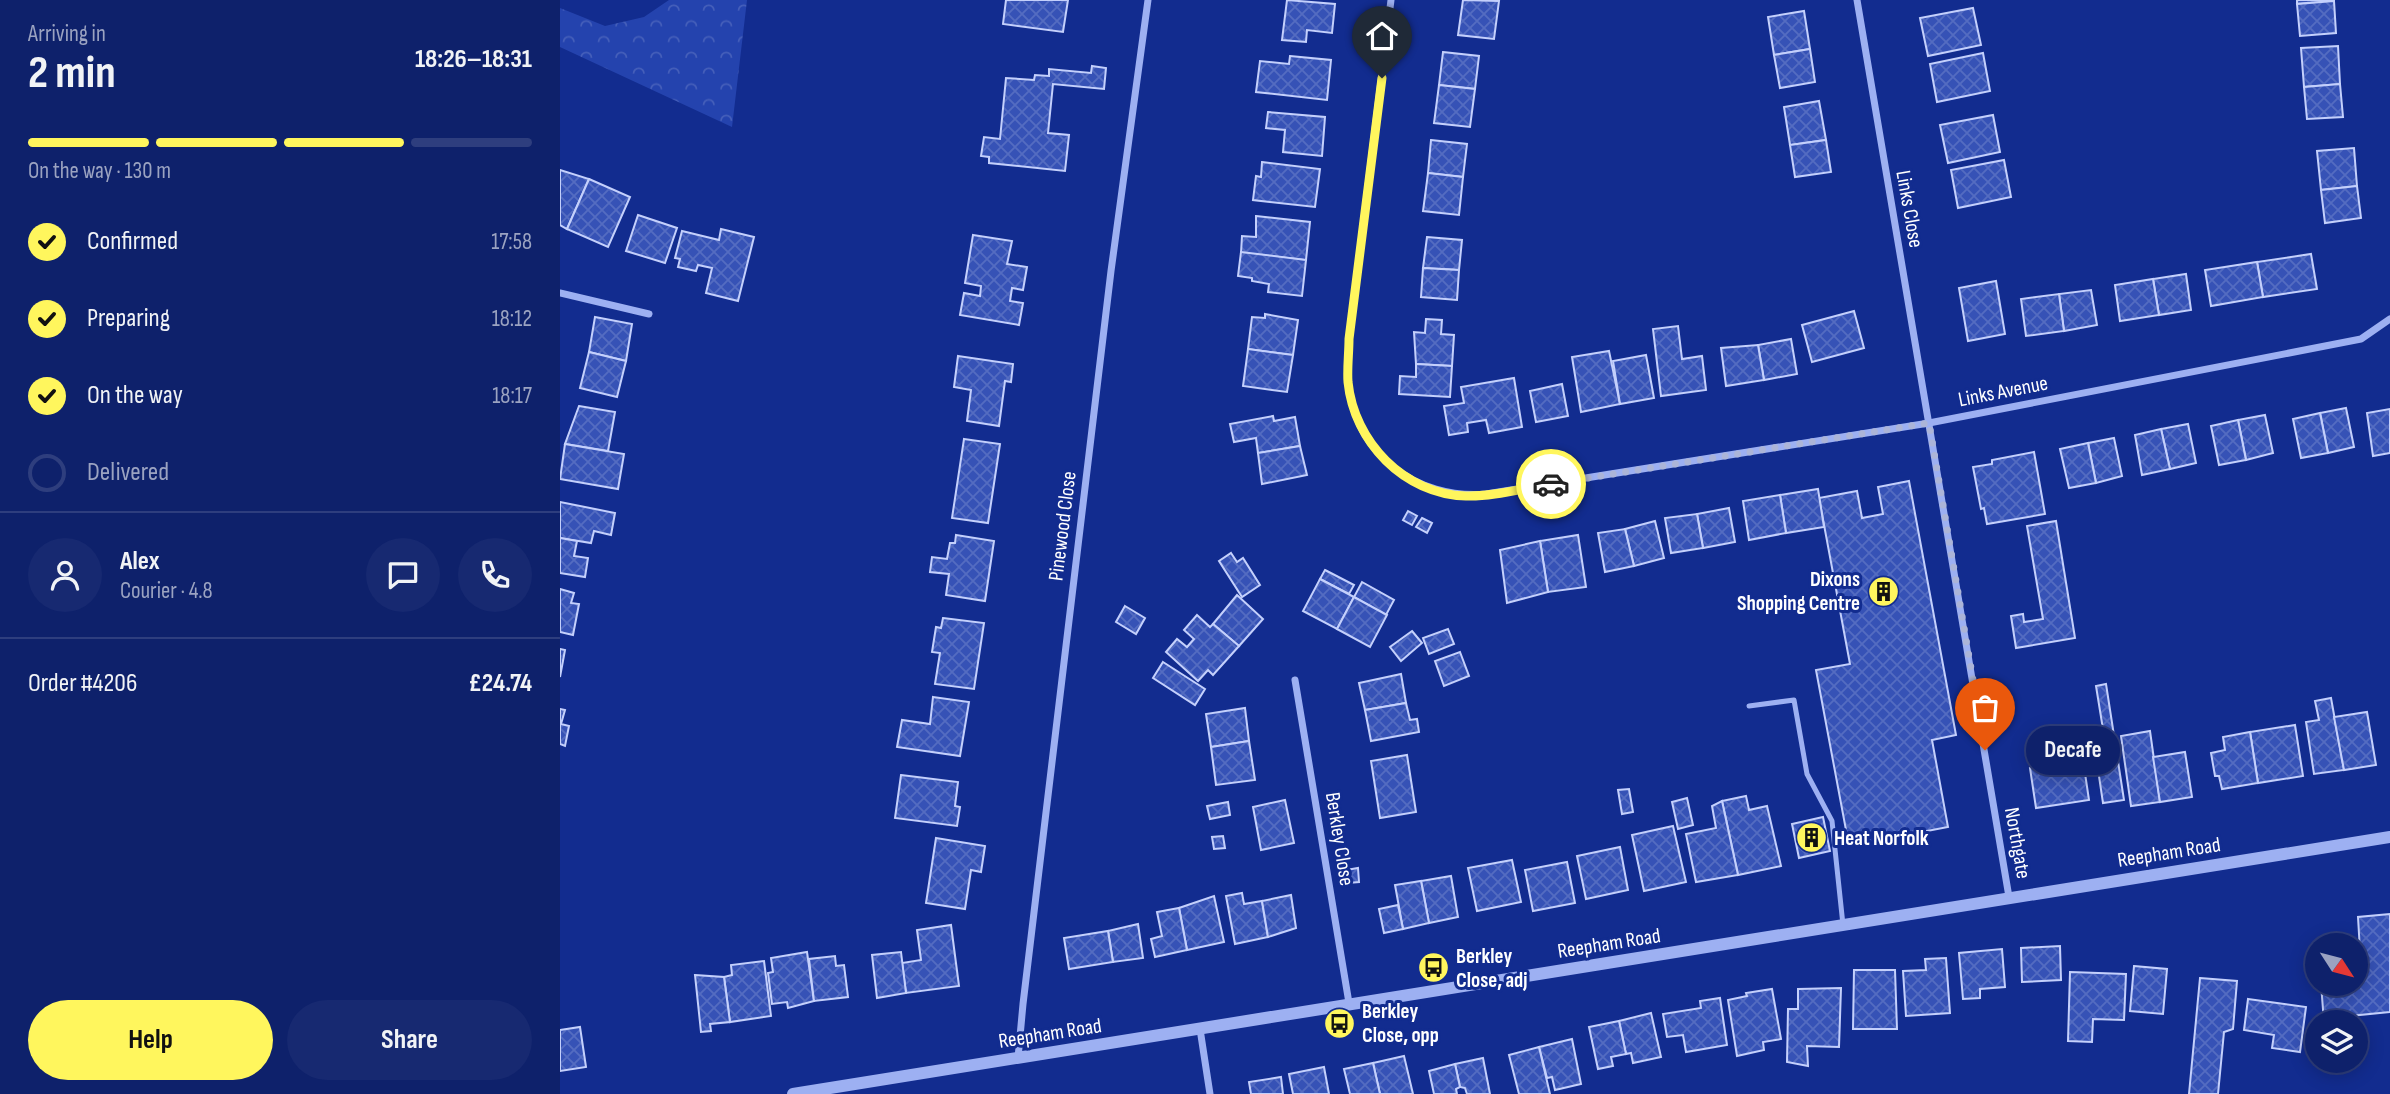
<!DOCTYPE html>
<html lang="en">
<head>
<meta charset="utf-8">
<style>
  :root { --surface:#0e216b; --page:#172971; --text:#f1f3f6; --muted:#9ba3c1; --line:#2e3e7e; --accent:#fff65d }
  body { margin:0; font-family:"Sofia Sans Condensed",sans-serif; background:var(--page); color:var(--text); height:100vh; display:flex; flex-direction:column; font-size:26px; white-space:nowrap }
  * { box-sizing:border-box; margin:0 }
  p { font-size:23px; color:var(--muted) }
  .icon { flex:none; width:38px; height:38px; fill:none; stroke:currentColor; stroke-width:2; stroke-linecap:round; stroke-linejoin:round }
  .map { position:relative; flex:1; overflow:hidden }
  .drawer { display:flex; flex-direction:column; background:var(--surface); width:560px }
  .drawer>* { flex:none }
  .needle { width:46px; rotate:126deg }
  .fabs { position:absolute; left:1745px; top:933px; display:grid; gap:14px }
  .fabs a { display:grid; place-items:center; width:63px; height:63px; border-radius:50%; background:var(--surface); box-shadow:0 4px 18px #0003,0 0 0 2px var(--line); font-size:35px }
  .pin { position:absolute; display:grid; place-items:center; width:60px; height:60px; color:#fff; margin:-72px -30px; border-radius:50% 50% 50% 0; rotate:-45deg; box-shadow:0 0 7px #0007 }
  .pin .icon { rotate:45deg }
  .courier { position:absolute; display:grid; place-items:center; width:70px; height:70px; margin:-35px; border:5px solid #fff65d; border-radius:50%; background:#fff; color:#222; box-shadow:0 2px 9px #0007 }
  .bubble { position:absolute; height:49px; border-radius:24px; background:var(--surface); box-shadow:0 4px 18px #0003,0 0 0 2px var(--line); font-size:23px; font-weight:700; line-height:49px; text-align:center }
  .headline em { font-style:normal; font-weight:700 }
  .headline div { display:flex; flex-direction:column-reverse }
  .headline { display:flex; align-items:center; justify-content:space-between; height:119px; padding:0 28px }
  h1 { font-size:46px; font-weight:700; line-height:52px }
  .bar { display:grid; grid-template-columns:repeat(4,1fr); gap:10px 7px; align-content:center; height:84px; padding:0 28px }
  .bar i { height:9px; border-radius:5px; background:var(--line) }
  .bar .current { background:var(--accent) }
  .bar p { grid-column:span 4 }
  .line { display:flex; align-items:center; gap:18px; padding:0 28px; border-top:2px solid var(--line) }
  .line div { flex:1 }
  .round { display:grid; place-items:center; flex:none; width:74px; height:74px; border-radius:37px; background:var(--page) }
  ol { padding:0 28px; list-style:none }
  li { display:flex; align-items:center; gap:21px; height:77px }
  li p { margin-inline-start:auto }
  li .icon { padding:7px; border-radius:50%; background:var(--accent); color:#111; stroke-width:4 }
  li:last-child { color:var(--muted) }
  li i { width:38px; height:38px; border:4px solid var(--line); border-radius:50% }
  .action { display:flex; gap:14px; margin-top:auto; padding:14px 28px }
  .action a { flex:1; height:80px; border-radius:42px; background:var(--accent); color:#111; font-size:28px; font-weight:700; line-height:80px; text-align:center }
  .action a+a { background:var(--page); color:var(--text) }
  main { display:flex; flex:1; min-height:0 }
  .map>svg:first-child { display:block }
</style>
</head>
<body>
<main>
<section class="drawer">
<div class="headline"><div><h1>2 min</h1><p>Arriving in</p></div><em>18:26–18:31</em></div>
<div class="bar"><i class="current"></i><i class="current"></i><i class="current"></i><i></i><p>On the way · 130 m</p></div>
<ol>
<li><svg class="icon" aria-label="check" viewBox="0 0 24 24"><path d="M5 12l5 5 9-10"/></svg>Confirmed<p>17:58</p></li>
<li><svg class="icon" aria-label="check" viewBox="0 0 24 24"><path d="M5 12l5 5 9-10"/></svg>Preparing<p>18:12</p></li>
<li><svg class="icon" aria-label="check" viewBox="0 0 24 24"><path d="M5 12l5 5 9-10"/></svg>On the way<p>18:17</p></li>
<li><i></i>Delivered</li>
</ol>
<div class="line" style="height:126px"><a class="round"><svg class="icon" aria-label="person" viewBox="0 0 24 24"><circle cx="12" cy="8" r="4"/><path d="M4 21q1-7 8-7t8 7"/></svg></a><div><b>Alex</b><p>Courier · 4.8</p></div><a class="round"><svg class="icon" aria-label="chat" viewBox="0 0 24 24"><path d="M4 5h16v11H9l-5 4z"/></svg></a><a class="round"><svg class="icon" aria-label="phone" viewBox="0 0 24 24"><path d="M5 4h4l2 5-3 2q2 4 5 5l2-3 5 2v4C11 20 4 13 5 4z"/></svg></a></div>
<div class="line" style="height:91px"><div>Order #4206</div><b>£24.74</b></div>
<div class="action"><a>Help</a><a>Share</a></div>
</section>
<div class="map">
<svg width="1830" height="1094" viewBox="0 0 1830 1094">
  <defs>
    <pattern id="forest-crowns" width="20" height="18" patternUnits="userSpaceOnUse" patternTransform="scale(1.75)"><rect width="20" height="18" fill="#2443ae"/><path d="M2 6a3 3 0 1 1 6 0M12 15a3 3 0 1 1 6 0" fill="none" stroke="#455fba"/></pattern>
    <pattern id="building-cross-hatch" width="8" height="8" patternUnits="userSpaceOnUse" patternTransform="scale(1.75)"><rect width="8" height="8" fill="#3652b6"/><path d="M0 0l8 8M0 8l8-8" fill="none" stroke="#546cc1"/></pattern>
  </defs>
  <rect width="100%" height="100%" fill="#122c8f"/>
  <path fill="url(#forest-crowns)" d="M109,0H187L172,127L0,47V8L45,26L84,17Z"/>
  <g fill="url(#building-cross-hatch)" stroke="#c4d0fc" stroke-width="2">
    <path d="M446,0H508L503,32L443,24Z"/>
    <path d="M727,0L775,4L772,33L747,30L746,42L722,40Z"/>
    <path d="M903,0L939,1L934,39L898,35Z"/>
    <path d="M1737,0H1774V1L1737,4Z"/>
    <path d="M1774,1L1776,33L1740,36L1737,4Z"/>
    <path d="M1413,8L1421,45L1368,56L1360,18Z"/>
    <path d="M1244,11L1250,49L1214,55L1208,17Z"/>
    <path d="M1778,46L1780,84L1744,87L1741,48Z"/>
    <path d="M1250,49L1255,82L1220,88L1214,55Z"/>
    <path d="M883,52L919,56L915,89L879,85Z"/>
    <path d="M1423,53L1430,91L1377,102L1370,64Z"/>
    <path d="M730,56L771,60L767,100L696,92L700,61L729,64Z"/>
    <path d="M532,66L546,68L544,89L493,84L488,133L509,135L505,171L429,163V157L421,156L424,137L440,139L446,78L474,80L475,75L489,76V69L531,73Z"/>
    <path d="M1780,84L1783,117L1747,119L1744,87Z"/>
    <path d="M879,85L915,89L910,127L874,123Z"/>
    <path d="M1259,101L1266,140L1230,145L1224,107Z"/>
    <path d="M708,112L765,117L762,156L723,152L725,130L706,128Z"/>
    <path d="M1433,115L1440,152L1388,163L1380,125Z"/>
    <path d="M871,140L907,144L903,177L868,173Z"/>
    <path d="M1266,140L1271,172L1235,177L1230,145Z"/>
    <path d="M1794,148L1797,186L1761,190L1757,151Z"/>
    <path d="M1444,160L1451,197L1398,208L1391,170Z"/>
    <path d="M702,162L760,169L755,207L693,200L696,176L701,177Z"/>
    <path d="M0,170L29,179L7,229L0,225Z"/>
    <path d="M868,173L903,177L899,215L863,211Z"/>
    <path d="M29,179L70,197L48,247L7,229Z"/>
    <path d="M1797,186L1801,218L1765,223L1761,190Z"/>
    <path d="M78,215L117,228L105,263L66,251Z"/>
    <path d="M696,216L750,222L746,260L681,253L682,236L696,237Z"/>
    <path d="M161,229L194,237L178,301L146,293L152,268L138,265L136,271L118,267L120,259L115,258L122,231L159,240Z"/>
    <path d="M413,235L452,241L447,264L467,267L463,290L452,288L450,301L463,303L459,325L400,315L404,293L420,296L421,286L405,283Z"/>
    <path d="M867,237L902,240L899,270L863,268Z"/>
    <path d="M681,252L746,260L742,296L708,292L709,284L692,281V278L678,276Z"/>
    <path d="M1751,254L1757,289L1703,297L1697,262Z"/>
    <path d="M1697,262L1703,297L1651,306L1645,270Z"/>
    <path d="M863,268L899,270L897,300L861,297Z"/>
    <path d="M1626,274L1631,310L1599,315L1593,279Z"/>
    <path d="M1593,279L1599,315L1560,321L1555,285Z"/>
    <path d="M1436,281L1445,334L1408,341L1399,288Z"/>
    <path d="M1531,290L1537,325L1504,331L1499,294Z"/>
    <path d="M1499,294L1504,331L1466,336L1461,299Z"/>
    <path d="M1294,311L1304,348L1252,362L1242,325Z"/>
    <path d="M705,314L738,320L733,355L688,349L692,317L705,318Z"/>
    <path d="M35,317L72,324L66,361L29,352Z"/>
    <path d="M866,319L882,320L881,334L894,335L892,366L856,364L854,332L865,333Z"/>
    <path d="M1118,326L1122,359L1142,356L1146,390L1101,396L1093,329Z"/>
    <path d="M1231,339L1237,374L1204,380L1198,345Z"/>
    <path d="M1198,345L1204,380L1166,386L1161,348Z"/>
    <path d="M688,349L733,355L727,392L683,386Z"/>
    <path d="M1049,351L1060,404L1021,412L1012,357Z"/>
    <path d="M29,352L66,361L57,397L20,388Z"/>
    <path d="M1086,355L1094,398L1060,404L1053,361Z"/>
    <path d="M398,356L453,364L451,382L445,381L439,426L407,421L411,390L394,387Z"/>
    <path d="M856,364L892,366L890,397L839,394L840,376L856,377Z"/>
    <path d="M954,378L962,427L929,433L926,420L907,423L908,432L889,435L884,406L904,403L901,387Z"/>
    <path d="M1002,384L1008,416L976,422L970,391Z"/>
    <path d="M19,406L55,412L48,451L5,444Z"/>
    <path d="M1786,408L1794,447L1768,453L1760,413Z"/>
    <path d="M1830,409V453L1813,456L1807,413Z"/>
    <path d="M1760,413L1768,453L1741,458L1733,419Z"/>
    <path d="M1705,415L1713,453L1686,460L1678,420Z"/>
    <path d="M713,416L714,421L735,417L740,446L698,453L696,438L674,442L670,424Z"/>
    <path d="M1678,420L1686,460L1659,465L1651,426Z"/>
    <path d="M1628,424L1636,463L1610,469L1601,429Z"/>
    <path d="M1601,429L1610,469L1582,475L1575,435Z"/>
    <path d="M1554,438L1562,476L1536,483L1528,443Z"/>
    <path d="M404,439L440,444L428,523L392,518Z"/>
    <path d="M1528,443L1536,483L1509,488L1500,449Z"/>
    <path d="M5,444L64,454L58,489L0,479Z"/>
    <path d="M740,446L747,475L702,484L698,453Z"/>
    <path d="M1474,452L1485,514L1427,524L1424,508L1421,509L1413,467L1432,464V460Z"/>
    <path d="M1349,481L1396,735L1372,740L1388,827L1289,846L1256,670L1290,664L1259,498L1297,491L1302,518L1323,514L1318,487Z"/>
    <path d="M1258,489L1264,527L1226,533L1220,495Z"/>
    <path d="M1220,495L1226,533L1189,540L1183,501Z"/>
    <path d="M0,502L55,513L51,535L34,531L31,543L0,538Z"/>
    <path d="M1169,508L1175,542L1143,548L1137,514Z"/>
    <path d="M848,511L857,516L852,525L843,520Z"/>
    <path d="M1137,514L1143,548L1111,553L1105,518Z"/>
    <path d="M862,518L872,523L867,533L856,527Z"/>
    <path d="M1095,521L1104,558L1074,566L1065,529Z"/>
    <path d="M1496,521L1515,638L1456,648L1451,616L1463,614L1464,622L1483,619L1467,526Z"/>
    <path d="M1065,529L1074,566L1045,572L1038,533Z"/>
    <path d="M396,535L434,541L425,601L386,595L389,574L370,572L372,557L387,559L390,543H395Z"/>
    <path d="M1018,535L1026,587L988,592L980,541Z"/>
    <path d="M0,538L17,541L14,556L28,558L25,577L0,573Z"/>
    <path d="M980,541L988,592L947,603L940,550Z"/>
    <path d="M671,553L677,562L683,558L700,585L682,597L659,561Z"/>
    <path d="M765,570L794,585L789,594L760,579Z"/>
    <path d="M760,579L794,597L777,629L743,611Z"/>
    <path d="M802,582L834,600L826,615L794,597Z"/>
    <path d="M0,589L14,593L11,603L19,604L13,635L0,632Z"/>
    <path d="M677,595L703,619L679,646L653,624Z"/>
    <path d="M794,597L827,615L810,647L777,629Z"/>
    <path d="M565,606L585,618L576,634L556,622Z"/>
    <path d="M637,615L650,627L653,624L679,646L653,675L648,670L638,681L606,652L617,639L627,647L634,639L624,630Z"/>
    <path d="M383,618L424,623L414,689L375,684L380,653L372,652L376,627L381,628Z"/>
    <path d="M888,629L894,644L869,654L863,638Z"/>
    <path d="M852,631L862,643L841,661L830,647Z"/>
    <path d="M0,649L5,650L0,677Z"/>
    <path d="M900,652L909,676L884,686L875,661Z"/>
    <path d="M603,662L645,689L635,705L593,678Z"/>
    <path d="M841,674L846,703L805,710L799,683Z"/>
    <path d="M1546,684L1564,800L1543,803L1536,756L1547,754L1536,686Z"/>
    <path d="M373,697L409,702L400,756L337,747L342,720L370,724Z"/>
    <path d="M1771,698L1784,770L1754,774L1746,722L1759,720L1755,701Z"/>
    <path d="M846,703L850,720L857,719L859,732L811,741L805,710Z"/>
    <path d="M685,708L689,741L651,747L646,714Z"/>
    <path d="M0,709L5,710L1,724L9,726L5,746L0,744Z"/>
    <path d="M1807,712L1816,765L1784,770L1774,717Z"/>
    <path d="M1735,725L1743,776L1698,783L1690,732Z"/>
    <path d="M1590,731L1600,802L1571,806L1561,736Z"/>
    <path d="M1690,732L1698,783L1662,789L1659,776H1655L1651,753L1665,750L1663,737Z"/>
    <path d="M689,741L695,780L656,785L651,747Z"/>
    <path d="M1625,752L1632,797L1600,802L1593,757Z"/>
    <path d="M847,755L856,812L820,818L811,761Z"/>
    <path d="M1523,760L1529,800L1476,808L1470,768Z"/>
    <path d="M341,775L398,782L395,806L400,807L397,826L335,818Z"/>
    <path d="M1069,789L1073,812L1062,814L1058,790Z"/>
    <path d="M1186,796L1189,810L1207,806L1221,866L1178,875L1162,801Z"/>
    <path d="M1127,798L1133,825L1118,829L1112,802Z"/>
    <path d="M725,800L734,843L701,850L693,807Z"/>
    <path d="M1162,801L1178,875L1136,882L1126,834L1156,828L1152,806Z"/>
    <path d="M668,802L670,815L650,819L647,806Z"/>
    <path d="M1263,817L1270,851L1239,858L1232,824Z"/>
    <path d="M1113,826L1126,882L1084,891L1072,835Z"/>
    <path d="M663,836L665,848L654,849L652,837Z"/>
    <path d="M376,838L425,846L421,872L411,870L405,909L366,903Z"/>
    <path d="M1060,847L1068,890L1026,899L1017,856Z"/>
    <path d="M952,860L961,902L917,911L908,868Z"/>
    <path d="M1007,862L1015,903L973,911L965,870Z"/>
    <path d="M798,868L799,882L788,883L786,870Z"/>
    <path d="M891,876L898,917L869,923L861,881Z"/>
    <path d="M861,881L869,923L843,929L835,885Z"/>
    <path d="M682,893L684,904L702,901L708,937L675,944L666,896Z"/>
    <path d="M731,895L736,928L708,937L702,901Z"/>
    <path d="M654,896L664,942L627,950L619,908Z"/>
    <path d="M838,905L843,929L824,933L819,909Z"/>
    <path d="M619,908L627,950L595,957L591,939L602,936L597,912Z"/>
    <path d="M1830,914V1012L1790,1016V1020L1764,1022L1761,984H1796V951H1800L1798,917Z"/>
    <path d="M578,924L583,958L553,962L548,931Z"/>
    <path d="M391,925L399,986L346,993L342,963L361,960L357,930Z"/>
    <path d="M548,931L553,962L509,969L504,938Z"/>
    <path d="M1500,946L1501,980L1462,982L1461,948Z"/>
    <path d="M1442,949L1445,987L1420,989V998L1403,999L1399,953Z"/>
    <path d="M247,952L254,1001L228,1008L227,1002L212,1004L208,973L213,972L211,958Z"/>
    <path d="M341,952L346,993L317,998L312,955Z"/>
    <path d="M275,956L276,966L284,965L288,997L254,1001L249,959Z"/>
    <path d="M1386,958L1390,1013L1346,1016L1343,971L1366,970L1365,959Z"/>
    <path d="M204,961L211,1016L170,1022L164,977L172,975L171,965Z"/>
    <path d="M1574,966L1607,969L1603,1014L1570,1011Z"/>
    <path d="M1294,970H1335L1337,1029H1293Z"/>
    <path d="M1510,972L1566,974L1564,1020L1533,1019L1532,1042L1508,1041Z"/>
    <path d="M135,975L164,977L170,1022L150,1024L151,1031L141,1032Z"/>
    <path d="M1640,978L1677,981L1673,1029L1664,1032L1658,1094H1629Z"/>
    <path d="M1281,988L1279,1047L1247,1046L1248,1066L1227,1062L1228,1009H1238V989Z"/>
    <path d="M1212,989L1221,1039L1203,1042L1204,1050L1177,1056L1168,1000L1187,996L1186,993Z"/>
    <path d="M1160,998L1167,1045L1126,1052L1123,1035L1107,1037L1103,1014L1141,1008L1140,1001Z"/>
    <path d="M1688,999L1746,1007L1740,1052L1712,1048L1714,1035L1684,1030Z"/>
    <path d="M1091,1013L1101,1057L1073,1063L1071,1053L1066,1054L1059,1021Z"/>
    <path d="M1059,1021L1066,1054L1051,1057L1053,1066L1038,1069L1029,1027Z"/>
    <path d="M20,1027L26,1067L0,1071V1030Z"/>
    <path d="M1012,1039L1021,1084L995,1090L992,1077L987,1078L979,1047Z"/>
    <path d="M979,1047L990,1094H959L949,1055Z"/>
    <path d="M844,1056L853,1094H820L813,1063Z"/>
    <path d="M923,1058L930,1094H907L905,1088L900,1087L895,1064Z"/>
    <path d="M813,1063L820,1094H790L784,1069Z"/>
    <path d="M895,1064L900,1087L896,1089L897,1094H874L869,1071Z"/>
    <path d="M764,1067L769,1094H733L729,1074Z"/>
    <path d="M721,1077L723,1094H691L689,1082Z"/>
  </g>
  <g fill="none" stroke-linecap="round" stroke-linejoin="round">
    <path stroke="#9db0f2" stroke-width="5" d="M1189,706L1234,700L1247,774L1272,821L1283,925"/>
    <g stroke="#9db0f2" stroke-width="7">
      <path d="M831,0L789,339C789,353 787,368 788,382C795,454 856,500 926,494L1369,423L1801,339L1830,319"/>
      <path d="M1297,0L1449,897"/>
      <path d="M0,293L89,314"/>
      <path d="M735,680L789,1003"/>
      <path d="M640,1029L650,1094"/>
      <path d="M458,1058L463,1004L551,271L588,0"/>
    </g>
    <path stroke="#9db0f2" stroke-width="12" d="M233,1094L1830,837"/>
  </g>
  <g fill="none" stroke-linecap="round" stroke-linejoin="round">
    <path stroke="#acb5d8" stroke-width="7" stroke-dasharray="0 12.6" d="M991,484L1369,423L1425,750"/>
    <path stroke="#fff65d" stroke-width="9" d="M822,78L789,339C789,353 787,368 788,382C794,442 844,494 906,496C933,497 964,488 991,484"/>
  </g>
  <defs>
    <symbol id="building-disc" viewBox="-11 -11 22 22"><circle r="9.5" fill="#fff65d" stroke="#122c8f"/><path d="M-4-6H4V6H1V3H-1V6H-4ZM-2.5-4.3h1.7v1.8h-1.7ZM.8-4.3h1.7v1.8H.8ZM-2.5-1h1.7V.8h-1.7ZM.8-1h1.7V.8H.8Z" fill="#111"/></symbol>
    <symbol id="bus-disc" viewBox="-11 -11 22 22"><circle r="9.5" fill="#fff65d" stroke="#122c8f"/><path d="M-5-6H5V4H4V6H2V4H-2V6H-4V4H-5ZM-3.5-4V0h7V-4ZM-3.5 1.2v1.5H-2V1.2ZM2 1.2v1.5H3.5V1.2Z" fill="#111"/></symbol>
  </defs>
  <g fill-rule="evenodd">
    <use href="#building-disc" x="1306" y="574" width="35" height="35"/>
    <use href="#building-disc" x="1234" y="820" width="35" height="35"/>
    <use href="#bus-disc" x="856" y="950" width="35" height="35"/>
    <use href="#bus-disc" x="762" y="1006" width="35" height="35"/>
  </g>
  <g text-anchor="middle" stroke-width="6" stroke-linejoin="round" paint-order="stroke">
    <g font-size="21" fill="#fff" stroke="#122c8f">
      <text transform="translate(1350 209) rotate(80)" y="7">Links Close</text>
      <text transform="translate(1443 391) rotate(-11)" y="7">Links Avenue</text>
      <text transform="translate(502 526) rotate(-83)" y="7">Pinewood Close</text>
      <text transform="translate(780 839) rotate(81)" y="7">Berkley Close</text>
      <text transform="translate(1458 843) rotate(80)" y="7">Northgate</text>
      <text transform="translate(1609 852) rotate(-9)" y="7">Reepham Road</text>
      <text transform="translate(1049 943) rotate(-9)" y="7">Reepham Road</text>
      <text transform="translate(490 1033) rotate(-9)" y="7">Reepham Road</text>
    </g>
    <g font-size="21" font-weight="bold" fill="#fff" stroke="#122c8f" text-anchor="start">
      <text x="1300" y="586" text-anchor="end">Dixons<tspan x="1300" dy="24">Shopping Centre</tspan></text>
      <text x="1274" y="845">Heat Norfolk</text>
      <text x="896" y="963">Berkley<tspan x="896" dy="24">Close, adj</tspan></text>
      <text x="802" y="1018">Berkley<tspan x="802" dy="24">Close, opp</tspan></text>
    </g>
  </g>
</svg>
<div class="fabs">
<a><svg class="needle" viewBox="-14 -14 28 28"><path d="M0-13l5 13h-10z" fill="#e53935"/><path d="M0 13l5-13h-10z" fill="#9ba3c1"/></svg></a>
<a><svg class="icon" aria-label="layers" viewBox="0 0 24 24"><path d="M12 4l9 5-9 5-9-5zM3 14l9 5 9-5"/></svg></a>
</div>
<div class="pin" style="left:1425px;top:750px;background:#ea580c"><svg class="icon" aria-label="bag" viewBox="0 0 24 24"><path d="M5 8h14l-1 12H6zM9 8a3 3 0 0 1 6 0"/></svg></div>
<div class="pin" style="left:822px;top:78px;background:#1f2937"><svg class="icon" aria-label="home" viewBox="0 0 24 24"><path d="M3 11l9-7 9 7M6 9v11h12V9"/></svg></div>
<div class="courier" style="left:991px;top:484px"><svg class="icon" aria-label="car" viewBox="0 0 24 24"><path d="M5 17H2v-5l4-1 3-4h7l3 4 3 1v5h-3M9 17h6M6 11h13"/><circle cx="7" cy="17" r="2"/><circle cx="17" cy="17" r="2"/></svg></div>
<div class="bubble" style="left:1466px;top:726px;width:94px">Decafe</div>
</div>
</main>
</body>
</html>
